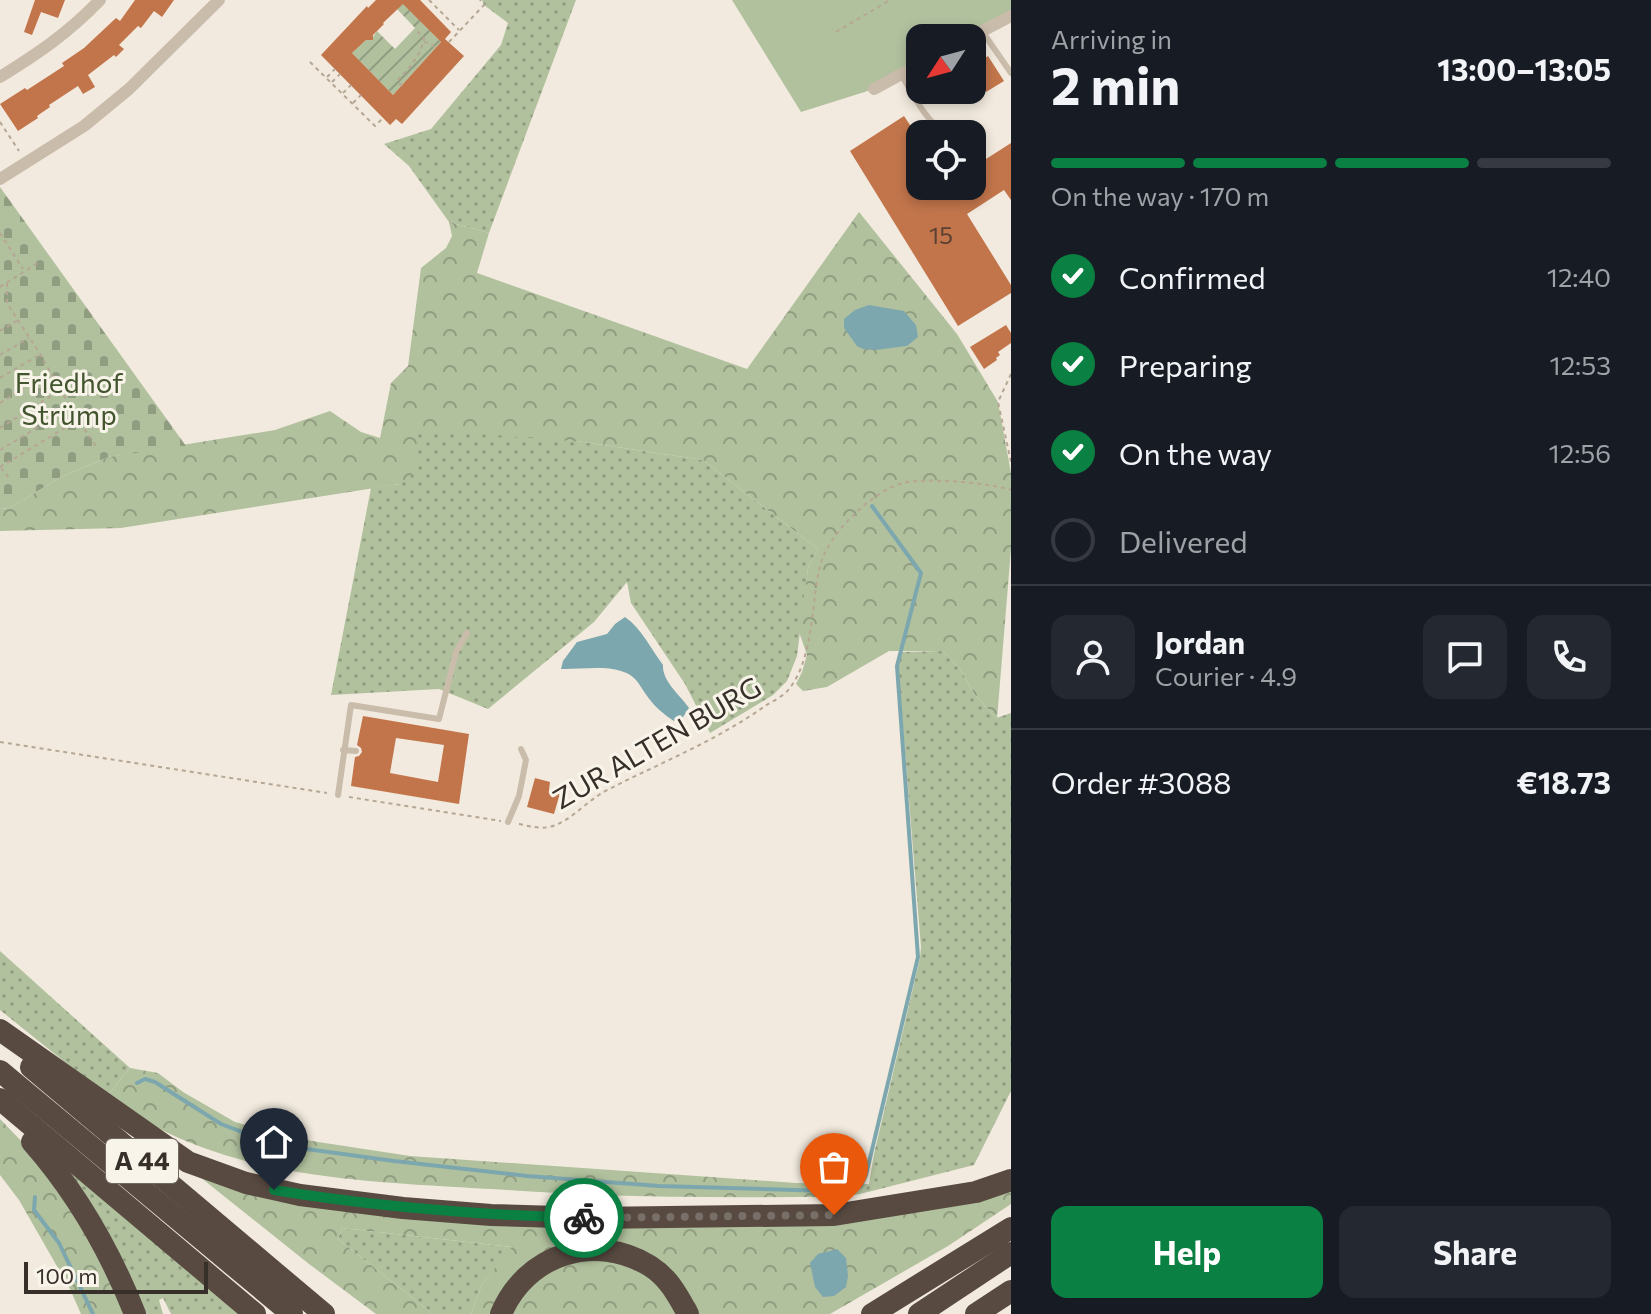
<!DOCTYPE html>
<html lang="en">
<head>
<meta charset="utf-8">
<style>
  :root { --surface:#171b24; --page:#242831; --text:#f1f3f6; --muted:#9ea1a6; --line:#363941; --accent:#0b8043 }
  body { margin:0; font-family:Commissioner,sans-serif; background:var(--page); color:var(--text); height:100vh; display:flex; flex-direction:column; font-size:30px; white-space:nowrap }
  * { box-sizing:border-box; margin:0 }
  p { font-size:26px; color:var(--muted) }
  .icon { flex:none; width:44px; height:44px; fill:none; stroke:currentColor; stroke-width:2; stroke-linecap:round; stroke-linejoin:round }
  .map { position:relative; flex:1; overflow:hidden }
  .sheet { display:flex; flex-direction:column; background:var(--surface); width:640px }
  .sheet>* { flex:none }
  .needle { width:52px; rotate:234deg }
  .fabs { position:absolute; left:906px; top:24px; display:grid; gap:16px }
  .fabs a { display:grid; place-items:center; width:80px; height:80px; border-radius:16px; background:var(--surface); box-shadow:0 4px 12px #0003; font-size:40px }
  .scale { position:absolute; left:24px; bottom:20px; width:184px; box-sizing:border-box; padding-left:8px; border:4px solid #372f29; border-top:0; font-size:22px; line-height:28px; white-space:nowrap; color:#372f29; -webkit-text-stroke:6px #f9f4ea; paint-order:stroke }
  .pin { position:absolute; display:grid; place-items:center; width:68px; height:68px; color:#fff; margin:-82px -34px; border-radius:50% 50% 50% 0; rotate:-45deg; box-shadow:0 0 8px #0007 }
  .pin .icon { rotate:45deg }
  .courier { position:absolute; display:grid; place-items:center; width:80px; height:80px; margin:-40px; border:6px solid #0b8043; border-radius:50%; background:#fff; color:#222; box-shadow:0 2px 10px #0007 }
  .headline em { font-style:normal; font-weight:700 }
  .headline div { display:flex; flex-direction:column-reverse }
  .headline { display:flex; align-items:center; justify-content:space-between; height:136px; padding:0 40px }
  h1 { font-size:52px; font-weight:700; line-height:60px }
  .bar { display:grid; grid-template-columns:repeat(4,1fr); gap:12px 8px; align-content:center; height:96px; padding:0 40px }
  .bar i { height:10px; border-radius:6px; background:var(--line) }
  .bar .active { background:var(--accent) }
  .bar p { grid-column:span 4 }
  .line { display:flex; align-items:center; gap:20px; padding:0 40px; border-top:2px solid var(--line) }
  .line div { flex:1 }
  .round { display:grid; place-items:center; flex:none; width:84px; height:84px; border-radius:16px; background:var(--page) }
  ol { padding:0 40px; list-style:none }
  li { display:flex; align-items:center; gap:24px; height:88px }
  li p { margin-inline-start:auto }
  li .icon { padding:8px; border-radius:50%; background:var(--accent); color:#fff; stroke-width:4 }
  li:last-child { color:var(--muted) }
  li i { width:44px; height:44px; border:4px solid var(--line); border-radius:50% }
  .button { display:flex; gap:16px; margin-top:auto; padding:16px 40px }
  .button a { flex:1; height:92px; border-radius:16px; background:var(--accent); color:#fff; font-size:32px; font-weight:700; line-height:92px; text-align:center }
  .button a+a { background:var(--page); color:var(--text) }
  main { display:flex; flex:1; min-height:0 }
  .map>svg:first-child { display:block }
</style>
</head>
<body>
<main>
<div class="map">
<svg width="1011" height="1314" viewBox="0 0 1011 1314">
  <defs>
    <pattern id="grass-dots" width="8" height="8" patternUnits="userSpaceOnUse" patternTransform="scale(2)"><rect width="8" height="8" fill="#b1c19e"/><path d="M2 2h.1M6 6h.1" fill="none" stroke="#919d81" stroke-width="1.8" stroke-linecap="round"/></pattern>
    <pattern id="forest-crowns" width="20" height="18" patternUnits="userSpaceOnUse" patternTransform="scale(2)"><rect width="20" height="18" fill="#b1c19e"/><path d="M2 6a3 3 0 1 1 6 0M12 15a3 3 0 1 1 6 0" fill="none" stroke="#919d81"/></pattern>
    <pattern id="cemetery-stones" width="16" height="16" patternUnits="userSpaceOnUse" patternTransform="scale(2)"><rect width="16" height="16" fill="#b1c19e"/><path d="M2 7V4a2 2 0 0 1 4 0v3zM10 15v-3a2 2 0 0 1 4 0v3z" fill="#919d81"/></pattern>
    <pattern id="garden-furrows" width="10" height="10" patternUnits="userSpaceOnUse" patternTransform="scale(2)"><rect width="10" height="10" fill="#b1c19e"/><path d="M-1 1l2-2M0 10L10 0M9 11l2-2" fill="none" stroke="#919d81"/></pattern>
  </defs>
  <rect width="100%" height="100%" fill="#f2eade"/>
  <g fill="url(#grass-dots)">
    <path d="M482,0H576L489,233L449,222L409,166L384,144L431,129L501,45L508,23L484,5Z"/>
    <path d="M414,424L584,442L703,460L818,549L808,568L797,656L787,681L773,695L710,733L685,684L631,603L627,582L594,622L488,709L439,689L331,695L371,488L400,484Z"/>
    <path d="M943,651L960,669L975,695L996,718L1011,713V1091L974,1165L860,1194L869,1184L874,1154L920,958L921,947L898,667L900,652Z"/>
    <path d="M0,951L130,1068L107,1096L0,1010Z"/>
    <path d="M66,1167L243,1314H171L163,1298L159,1300L163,1314H141Z"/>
    <path d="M342,1228L513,1247L482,1284L471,1314H433L338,1239Z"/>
  </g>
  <g fill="url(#forest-crowns)">
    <path d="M859,212L957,334L998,402L1011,473V549L997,719L975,695L960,669L943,651H889L827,687L803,691L796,684L802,672L807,655L799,632L808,568L818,549L703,460L584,442L427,430L415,425L419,467L400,484L121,528L0,531V509L10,508L59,478L108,457L275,430L330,411L361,432L380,438L391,383L408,366L421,268L446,248L452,236L449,222L489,233L477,273L747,369Z"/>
    <path d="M130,1068L158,1073L183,1092L235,1122L292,1138L410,1156L796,1183L869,1184L860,1194L841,1197C760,1197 679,1198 598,1195C562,1194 526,1191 490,1189C359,1181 216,1179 107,1096Z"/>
    <path d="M0,1119L25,1145L84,1226L125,1314H81L70,1289L19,1200L0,1175Z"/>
    <path d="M195,1173L371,1206L840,1218L1011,1187V1204L948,1246L830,1314H471L482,1284L512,1247L342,1228L338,1239L433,1314H376L309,1264Z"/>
  </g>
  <path fill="url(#cemetery-stones)" d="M0,187L186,446L108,457L59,478L10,508L0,509Z"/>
  <path fill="url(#garden-furrows)" d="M403,3L441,42L393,95L352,53L366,40H371L377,31L395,49L415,28L397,9Z"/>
  <path fill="#b1c19e" d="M732,0H1011V16L969,38H920V64L874,89L801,112Z"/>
  <g fill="#7da7ae">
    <path d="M869,305L904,311L916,325L918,337L907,346L875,350L863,349L857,346L844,328V319L855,310Z"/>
    <path d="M625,617C642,629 651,649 663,665C662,681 680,695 689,708L683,717L674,721C656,709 650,701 639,684C625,661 584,670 561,669L563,661L577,642L607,634L615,624Z"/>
    <path d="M837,1249L846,1258L848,1276L846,1287L834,1296L823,1297L815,1287L810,1263L818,1254Z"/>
  </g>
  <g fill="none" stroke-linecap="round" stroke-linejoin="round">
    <g stroke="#7da7ae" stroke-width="4">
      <path d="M137,1083L145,1079L155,1082L221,1124L258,1138L299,1148L394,1161L527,1176L659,1186L828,1191L851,1190L861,1186L866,1175L918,957L897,666L921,573L872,506"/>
      <path d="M35,1197L34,1210L59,1243L93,1314"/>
    </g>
  </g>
  <g fill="#c2754b" fill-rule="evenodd">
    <path d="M35,0H65L58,18L41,12L32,35L24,32Z"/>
    <path d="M135,0H174L162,17L154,11L141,28L138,26L119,45L124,49L116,57L114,55L88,75L95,87L83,94L78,86L49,105L50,107L37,116L38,118L18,131L0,104L25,88L27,90L64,66L62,63L84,48L116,18L120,21Z"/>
    <path d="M376,0H420L451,32L445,39L464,56L402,124L396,119L390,125L321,55L367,6L368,8ZM403,4L441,42L393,95L352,53L366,40H373V35L384,24L383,23Z"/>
    <path d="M988,56L1004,81L986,92L977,76L972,79V66Z"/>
    <path d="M904,116L920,140V186H972V168L1011,143V200L1004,190L967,214L1011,285V293L958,326L850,151Z"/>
    <path d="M1006,325L1011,333V343L998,352L1000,355L996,358L997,360L984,369L970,347Z"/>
    <path d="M363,716L469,734L459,804L351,786L355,757L359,756L362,752L361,748L357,745ZM396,738L444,745L438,782L390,773Z"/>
    <path d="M535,778L550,782L549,790L560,793L554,814L527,807Z"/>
  </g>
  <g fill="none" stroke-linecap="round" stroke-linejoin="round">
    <g stroke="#b6a694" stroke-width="2" stroke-dasharray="4 4" stroke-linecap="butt">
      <path d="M429,0L459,30"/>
      <path d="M836,32L890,0"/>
      <path d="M424,42L431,44L436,48"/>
      <path d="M449,42L484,5L480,0"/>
      <path d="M310,62L375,126L383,118"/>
      <path d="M327,77L335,69"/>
      <path d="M332,82L340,74"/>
      <path d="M402,86L397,81C410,67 420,57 424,38L415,29"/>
      <path d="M343,93L351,85"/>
      <path d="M353,103L361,95"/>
      <path d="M0,122L19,151"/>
      <path d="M0,233L23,269"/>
      <path d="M7,283V303L40,354L78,420L98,449"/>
      <path d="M0,287L39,262"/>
      <path d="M0,331L18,320"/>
      <path d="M0,355L29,338"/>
      <path d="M1011,374L998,402L1011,462"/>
      <path d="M0,378L39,355"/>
      <path d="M0,403L49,372"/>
      <path d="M0,428L59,391"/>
      <path d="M0,450L70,408"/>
      <path d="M0,467L78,420"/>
      <path d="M1,468L9,478"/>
      <path d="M0,742L327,793"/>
      <path d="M349,797L501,821"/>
      <path d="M519,824C529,826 539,829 549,827C568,823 583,805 599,795C606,790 614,787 621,783C670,759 720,738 765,706C773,701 784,696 789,689C814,658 811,603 820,566C828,534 871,492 903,483C923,477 991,483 1011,490"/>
    </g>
    <g stroke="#cabcaa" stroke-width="6">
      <path d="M982,31L1011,73"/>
      <path d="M901,74C914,96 925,120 946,134"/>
      <path d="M343,750L356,751"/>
      <path d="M338,795L351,705L439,719L456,652L467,633"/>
      <path d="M508,822L519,796L526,760L521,749"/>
    </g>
    <g stroke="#cabcaa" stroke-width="12">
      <path d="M969,38L1011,16"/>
      <path d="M0,77C39,53 68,33 100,0"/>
      <path d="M874,89L920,64"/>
      <path d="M0,179L84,126L129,89L219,0"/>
    </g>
    <g stroke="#584a41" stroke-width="22">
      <path d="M0,1030L188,1162L246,1183L300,1195L403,1208L491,1215L592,1218L834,1215L976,1192L1011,1180"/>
      <path d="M31,1067L324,1314"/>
      <path d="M0,1071L292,1314"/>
      <path d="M0,1099L255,1314"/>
      <path d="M32,1142C77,1193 110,1251 135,1314"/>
      <path d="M501,1314C526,1254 595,1232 650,1266C669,1278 678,1296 688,1314"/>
      <path d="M872,1314L1011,1228"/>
      <path d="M919,1314L1011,1253"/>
      <path d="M976,1314L1011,1291"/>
    </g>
  </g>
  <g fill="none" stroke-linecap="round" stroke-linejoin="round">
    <path stroke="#787068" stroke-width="8" stroke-dasharray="0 14.4" d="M584,1218L834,1215"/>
    <path stroke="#0b8043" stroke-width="10" d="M274,1190C377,1207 480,1215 584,1218"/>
  </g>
  <g text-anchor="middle" stroke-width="6" stroke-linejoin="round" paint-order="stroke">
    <g font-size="24" fill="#5a4032">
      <text x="941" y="244">15</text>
    </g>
    <rect fill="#f9f4ea" stroke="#716a63" stroke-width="2" x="106" y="1139" width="72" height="44" rx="6"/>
    <g font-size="26" font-weight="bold" fill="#372f29">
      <text x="142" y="1170">A 44</text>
    </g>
    <g font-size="28" fill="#42552e" stroke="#f9f4ea">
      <text x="69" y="393">Friedhof<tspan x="69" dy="32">Strümp</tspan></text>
    </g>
    <g font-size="28" fill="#372f29" stroke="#f9f4ea">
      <text transform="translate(657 743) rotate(-30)" y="10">ZUR ALTEN BURG</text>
    </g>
  </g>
</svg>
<div class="fabs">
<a><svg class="needle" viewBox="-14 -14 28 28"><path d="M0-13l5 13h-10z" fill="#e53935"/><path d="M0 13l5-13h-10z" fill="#9ea1a6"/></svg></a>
<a><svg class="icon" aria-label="locate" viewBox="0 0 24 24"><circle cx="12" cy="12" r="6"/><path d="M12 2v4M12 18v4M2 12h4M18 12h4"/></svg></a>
</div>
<div class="scale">100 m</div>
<div class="pin" style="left:834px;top:1215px;background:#ea580c"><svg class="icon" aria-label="bag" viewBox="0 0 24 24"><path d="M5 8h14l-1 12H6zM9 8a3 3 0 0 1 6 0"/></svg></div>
<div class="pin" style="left:274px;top:1190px;background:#1f2937"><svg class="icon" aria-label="home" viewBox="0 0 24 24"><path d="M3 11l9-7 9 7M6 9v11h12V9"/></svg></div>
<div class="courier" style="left:584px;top:1218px"><svg class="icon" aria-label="bike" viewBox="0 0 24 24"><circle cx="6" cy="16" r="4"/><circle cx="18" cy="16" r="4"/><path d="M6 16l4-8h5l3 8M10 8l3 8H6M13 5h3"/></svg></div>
</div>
<section class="sheet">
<div class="headline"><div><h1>2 min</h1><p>Arriving in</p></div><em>13:00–13:05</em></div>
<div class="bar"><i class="active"></i><i class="active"></i><i class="active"></i><i></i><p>On the way · 170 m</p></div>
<ol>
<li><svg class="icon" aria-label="check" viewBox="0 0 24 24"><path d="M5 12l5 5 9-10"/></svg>Confirmed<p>12:40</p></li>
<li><svg class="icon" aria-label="check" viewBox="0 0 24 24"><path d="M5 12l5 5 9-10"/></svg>Preparing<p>12:53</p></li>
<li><svg class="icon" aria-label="check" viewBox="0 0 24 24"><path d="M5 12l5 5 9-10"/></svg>On the way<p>12:56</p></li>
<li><i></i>Delivered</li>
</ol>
<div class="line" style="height:144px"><a class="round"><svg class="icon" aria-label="person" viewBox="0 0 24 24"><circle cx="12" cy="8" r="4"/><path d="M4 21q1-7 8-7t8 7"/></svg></a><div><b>Jordan</b><p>Courier · 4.9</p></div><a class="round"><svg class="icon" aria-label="chat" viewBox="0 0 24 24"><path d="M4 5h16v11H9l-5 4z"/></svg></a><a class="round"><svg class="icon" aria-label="phone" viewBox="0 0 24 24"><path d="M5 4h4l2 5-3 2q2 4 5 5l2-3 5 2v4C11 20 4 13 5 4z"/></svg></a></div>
<div class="line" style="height:104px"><div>Order #3088</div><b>€18.73</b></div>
<div class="button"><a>Help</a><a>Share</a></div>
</section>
</main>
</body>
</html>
